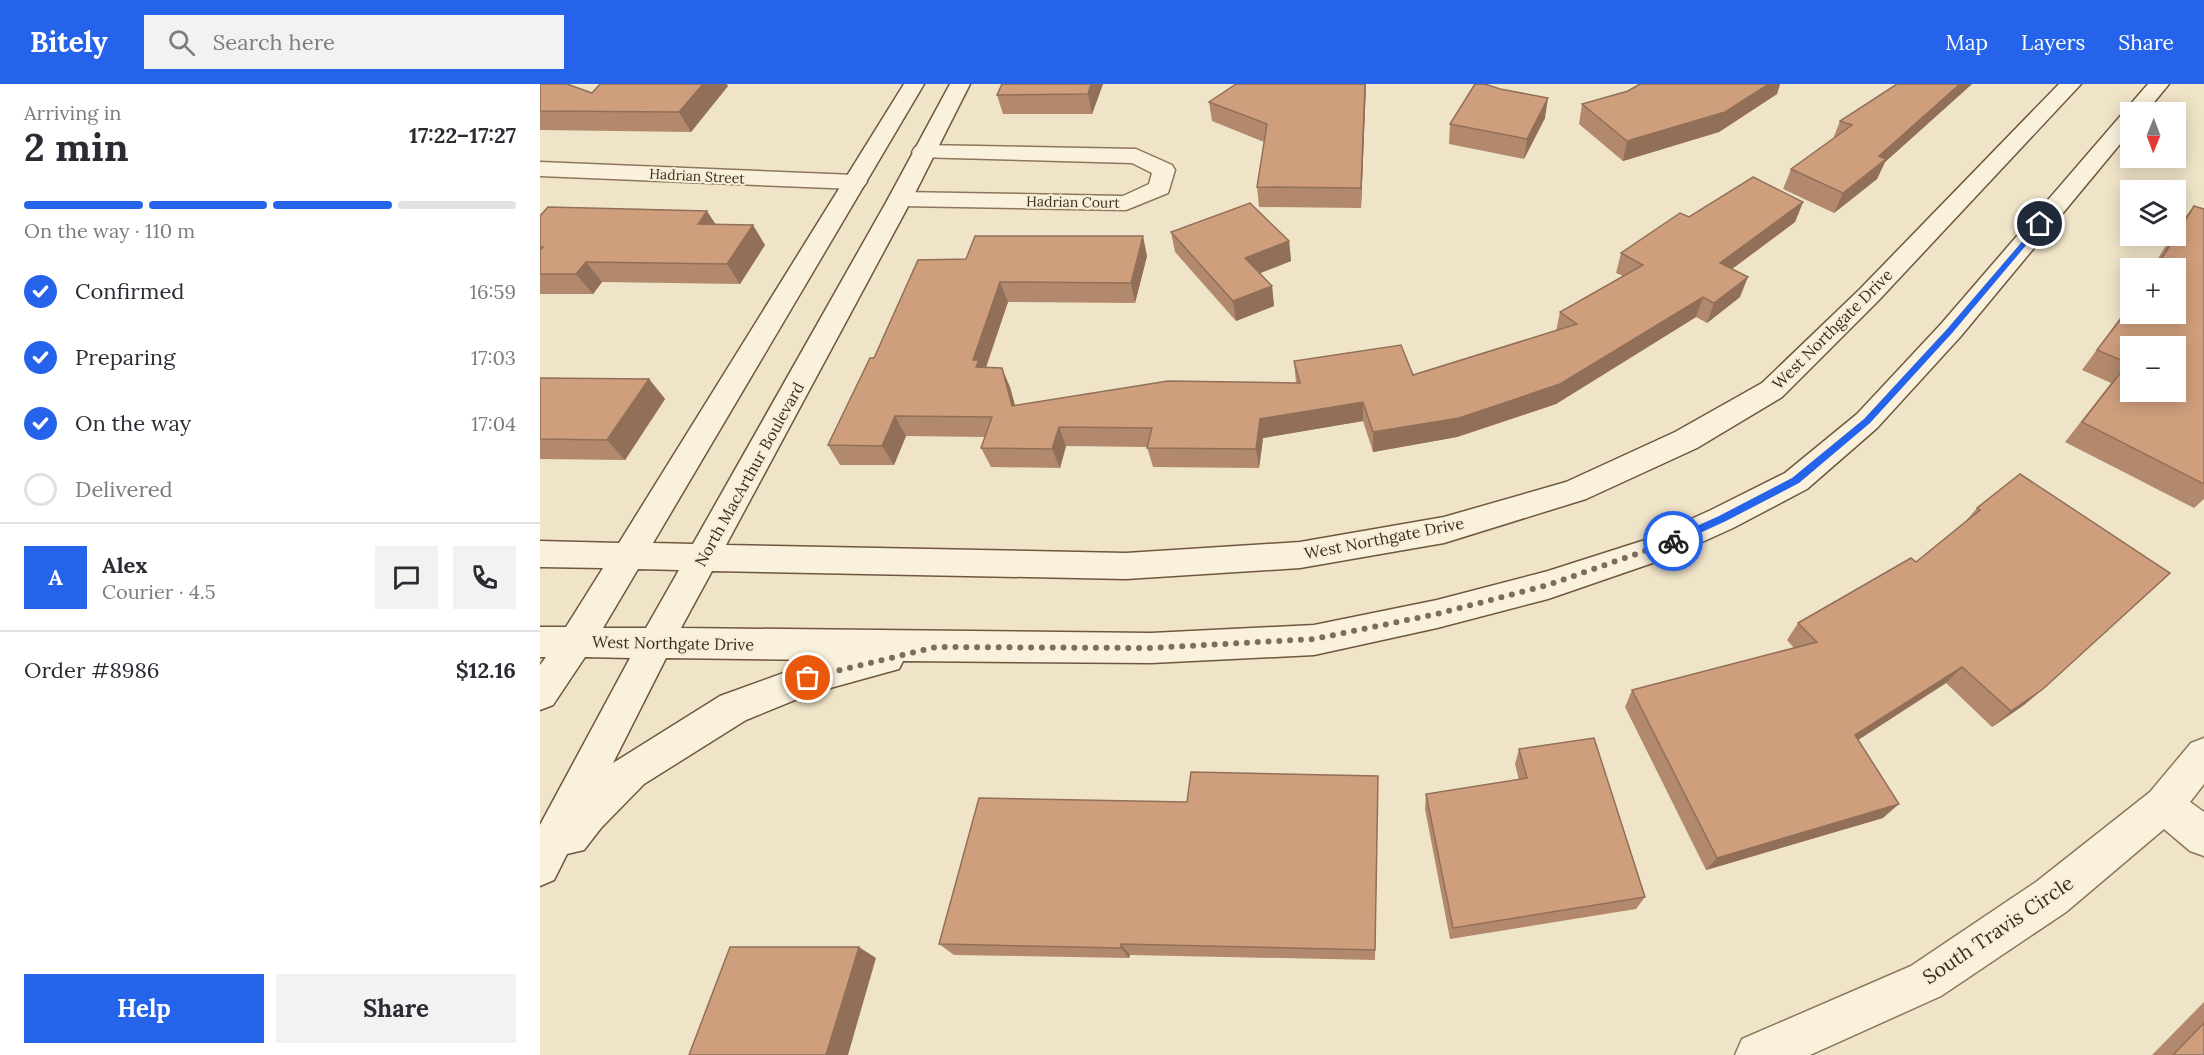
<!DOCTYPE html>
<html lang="en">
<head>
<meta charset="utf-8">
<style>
  :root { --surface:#fff; --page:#f2f2f3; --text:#2b2b33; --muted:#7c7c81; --line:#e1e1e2; --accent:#2563eb }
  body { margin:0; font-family:Lora,serif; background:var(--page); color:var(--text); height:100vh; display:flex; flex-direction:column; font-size:22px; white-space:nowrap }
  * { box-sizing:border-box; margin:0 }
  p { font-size:20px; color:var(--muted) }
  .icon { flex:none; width:33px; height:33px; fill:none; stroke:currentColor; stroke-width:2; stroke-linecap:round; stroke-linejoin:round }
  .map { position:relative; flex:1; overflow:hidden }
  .sheet { display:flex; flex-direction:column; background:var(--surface); width:540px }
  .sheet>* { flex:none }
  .needle { width:39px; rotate:181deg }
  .controls { position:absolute; left:1580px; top:18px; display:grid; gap:12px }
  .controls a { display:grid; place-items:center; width:66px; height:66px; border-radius:0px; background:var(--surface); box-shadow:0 3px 15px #0003; font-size:30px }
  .pin { position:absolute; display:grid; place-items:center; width:51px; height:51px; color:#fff; margin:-26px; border:3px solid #fff; border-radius:50%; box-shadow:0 2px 6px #0007 }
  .courier { position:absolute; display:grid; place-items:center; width:60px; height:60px; margin:-30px; border:4px solid #2563eb; border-radius:50%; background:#fff; color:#222; box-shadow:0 2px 8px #0007 }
  .head em { font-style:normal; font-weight:700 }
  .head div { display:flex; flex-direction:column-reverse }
  .head { display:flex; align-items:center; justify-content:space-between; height:102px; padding:0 24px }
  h1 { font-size:39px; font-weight:700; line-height:45px }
  .bar { display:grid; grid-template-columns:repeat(4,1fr); gap:9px 6px; align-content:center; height:72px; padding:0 24px }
  .bar i { height:8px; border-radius:4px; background:var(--line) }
  .bar .current { background:var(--accent) }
  .bar p { grid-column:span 4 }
  .line { display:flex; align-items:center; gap:15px; padding:0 24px; border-top:2px solid var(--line) }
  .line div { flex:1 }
  .round { display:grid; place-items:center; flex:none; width:63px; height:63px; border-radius:0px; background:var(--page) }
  ol { padding:0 24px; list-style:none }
  li { display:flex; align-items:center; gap:18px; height:66px }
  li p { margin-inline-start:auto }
  li .icon { padding:6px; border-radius:50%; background:var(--accent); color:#fff; stroke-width:4 }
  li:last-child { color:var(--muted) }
  li i { width:33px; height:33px; border:3px solid var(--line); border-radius:50% }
  .primary-button { display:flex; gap:12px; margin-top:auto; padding:12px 24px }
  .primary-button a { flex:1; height:69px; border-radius:0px; background:var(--accent); color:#fff; font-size:24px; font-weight:700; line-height:69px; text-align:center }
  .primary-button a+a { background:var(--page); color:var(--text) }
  header { display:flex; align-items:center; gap:36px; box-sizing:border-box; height:84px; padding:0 30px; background:var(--accent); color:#fff }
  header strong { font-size:28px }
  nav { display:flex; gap:33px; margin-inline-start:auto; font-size:21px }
  .search { width:420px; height:54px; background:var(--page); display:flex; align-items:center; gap:15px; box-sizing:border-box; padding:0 21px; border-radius:0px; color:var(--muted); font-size:22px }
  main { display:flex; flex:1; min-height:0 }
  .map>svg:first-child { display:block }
</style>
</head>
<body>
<header>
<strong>Bitely</strong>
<div class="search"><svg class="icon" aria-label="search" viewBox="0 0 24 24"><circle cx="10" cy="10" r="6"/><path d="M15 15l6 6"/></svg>Search here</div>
<nav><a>Map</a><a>Layers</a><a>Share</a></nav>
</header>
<main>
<section class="sheet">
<div class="head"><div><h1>2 min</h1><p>Arriving in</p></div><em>17:22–17:27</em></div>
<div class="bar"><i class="current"></i><i class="current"></i><i class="current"></i><i></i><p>On the way · 110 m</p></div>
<ol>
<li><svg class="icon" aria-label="check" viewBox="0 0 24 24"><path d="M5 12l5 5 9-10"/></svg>Confirmed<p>16:59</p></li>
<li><svg class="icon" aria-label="check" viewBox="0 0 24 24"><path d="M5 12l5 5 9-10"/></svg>Preparing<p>17:03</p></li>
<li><svg class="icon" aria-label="check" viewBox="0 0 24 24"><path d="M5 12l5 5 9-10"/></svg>On the way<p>17:04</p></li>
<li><i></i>Delivered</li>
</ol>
<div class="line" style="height:108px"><b class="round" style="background:var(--accent);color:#fff">A</b><div><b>Alex</b><p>Courier · 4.5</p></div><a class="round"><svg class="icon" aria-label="chat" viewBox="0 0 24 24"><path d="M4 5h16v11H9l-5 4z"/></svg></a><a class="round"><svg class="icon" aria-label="phone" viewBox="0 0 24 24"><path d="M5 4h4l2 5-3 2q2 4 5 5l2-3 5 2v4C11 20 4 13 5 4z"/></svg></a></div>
<div class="line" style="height:78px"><div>Order #8986</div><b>$12.16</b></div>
<div class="primary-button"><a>Help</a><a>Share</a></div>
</section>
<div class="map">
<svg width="1664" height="971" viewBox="0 0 1664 971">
  <rect width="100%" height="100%" fill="#f0e4c8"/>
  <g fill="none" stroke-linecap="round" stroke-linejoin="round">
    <defs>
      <g id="minor">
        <path d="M383,61L596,65L632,81L635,86L628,109L586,126L360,122L352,120L348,115L352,110L360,108L583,112L609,100L612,89L592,79L375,73L372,68L375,63Z"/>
        <path d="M0,78L315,91L323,93L327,98L323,103L315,105L0,92Z"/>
        <path d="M1664,654V700L1650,718L1664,728V772L1650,767L1624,745L1526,828L1401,912L1270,971H1195L1202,955L1371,882L1496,798L1610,708L1651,659Z"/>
      </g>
      <path id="secondary" d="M364,0H384L113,459L153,460L348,115L410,0H430L372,115L186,461L586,469L760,458L904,433L1026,398L1135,348L1222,299L1320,205L1519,0H1541L1338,217L1242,313L1157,364L1046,415L904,459L760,484L586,495L172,487L141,544L611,549L774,541L897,516L1008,487L1105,456L1171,426L1245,389L1317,330L1401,240L1608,0H1629L1606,28H1590V48L1421,252L1337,344L1267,405L1193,444L1127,474L1008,515L897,544L774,571L611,579L363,577L359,585L272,609L206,636L104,700L61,744L44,766L27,770L14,796L0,802V741L90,574L45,573L13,621L0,626V581L6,573H0V543H26L63,484L0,483V457L79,459ZM98,485L139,486L106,544H63ZM126,574L279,576L180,612L73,679Z"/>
    </defs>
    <use href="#minor" stroke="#8d765c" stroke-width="3"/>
    <use href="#secondary" stroke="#6f573f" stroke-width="3"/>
    <use href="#minor" fill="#faf1dc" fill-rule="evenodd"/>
    <use href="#secondary" fill="#faf1dc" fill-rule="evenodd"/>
  </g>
  <g fill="#b2896c">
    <path d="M0,0L52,9L188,2L151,48L0,46Z"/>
    <path d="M563,0L552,30H463L457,11Z"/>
    <path d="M696,0H826L821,124L719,123L717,103L724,58L672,37L669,18Z"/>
    <path d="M1100,0H1240L1237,10L1179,48L1083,77L1039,40L1042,20L1088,7Z"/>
    <path d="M1357,0H1432L1345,78L1337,95L1294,129L1243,105L1251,85L1293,55L1300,37Z"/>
    <path d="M1005,34L984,75L909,60L910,40Z"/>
    <path d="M1263,118L1255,138L1192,185L1200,213L1167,239L1156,233L1016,320L917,353L833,368L823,337L723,354L719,384L613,383L607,363L526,362L520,384L451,383L441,364L445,353L366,352L354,381H300L288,361L334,274L378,176L607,172L595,219L468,218L446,284L470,303L475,321L756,299L754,277L873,291L1016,247L1020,228L1083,192L1076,189L1081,169L1149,133Z"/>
    <path d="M1654,122L1664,125V415L1654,424L1525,358L1571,299L1542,286L1590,220V230L1635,184H1612L1632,152H1635V147L1638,142Z"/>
    <path d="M0,132L176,141L225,161L200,200L62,198L53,210H0Z"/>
    <path d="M631,148L749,157L751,177L720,189L732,202L734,222L696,237L635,168Z"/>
    <path d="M0,294L109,295L125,315L85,376L0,375Z"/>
    <path d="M1480,390L1503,605L1484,621L1452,643L1406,599L1318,656L1343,734L1166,786L1085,623L1092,606L1254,564L1247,556L1258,539L1376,478L1425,438L1437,424Z"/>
    <path d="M979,665L1105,813L1096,825L910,855L885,725L886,710L979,696L975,680Z"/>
    <path d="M838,692L835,876L590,871L589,874L414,871L399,860L647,718Z"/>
    <path d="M1664,918V971H1612Z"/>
  </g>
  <g fill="#916f58">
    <path d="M163,0H187L188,2L151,48L139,28Z"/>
    <path d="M551,0H563L552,30L548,10Z"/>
    <path d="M825,0L826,1L821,124V104Z"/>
    <path d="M1229,0H1240L1237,10L1179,48L1083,77L1087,57Z"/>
    <path d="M1420,0H1432L1345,78L1337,95L1294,129L1303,109L1339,72Z"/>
    <path d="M1008,14L1005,34L984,75L987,55Z"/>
    <path d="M1263,118L1255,138L1173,199L1180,179Z"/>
    <path d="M167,127L180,147L158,140Z"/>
    <path d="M213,141L225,161L200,200L187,180Z"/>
    <path d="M603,152L607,172L595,219L591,199Z"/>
    <path d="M749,157L751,177L708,194L705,174Z"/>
    <path d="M46,178L62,198L53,210L36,190Z"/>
    <path d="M1208,193L1200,213L1167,239L1174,219Z"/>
    <path d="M460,198L468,218L444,288L445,303L433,276Z"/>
    <path d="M732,202L734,222L696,237L693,217Z"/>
    <path d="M1163,213L1156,233L1016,320L917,353L833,368V348Z"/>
    <path d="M462,284L470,303L480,341L472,322Z"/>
    <path d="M109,295L125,315L85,376L67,356Z"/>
    <path d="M823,318V337L723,354L719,384L716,365L720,335Z"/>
    <path d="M355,332L366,352L354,381L342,362Z"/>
    <path d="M519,343L526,362L520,384L512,365Z"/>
    <path d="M1422,583L1406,599L1301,667L1315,651Z"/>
    <path d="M1503,605L1484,621L1452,643L1471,627Z"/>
    <path d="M1359,720L1343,734L1166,786L1177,774Z"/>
    <path d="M581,860L590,871L589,874L581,864Z"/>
    <path d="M319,863L336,874L308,971H286Z"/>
  </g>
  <g fill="#cf9f7d" stroke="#916f58" stroke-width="1.5" fill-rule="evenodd">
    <path d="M0,0H27L52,9L60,0H163L139,28L0,27Z"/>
    <path d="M462,0H551L548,10L457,11Z"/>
    <path d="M696,0H825L821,104L717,103L727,40L669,18Z"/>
    <path d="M935,0H945L960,5L1008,14L987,55L910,40Z"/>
    <path d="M1100,0H1229L1185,28L1087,57L1042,20L1088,7Z"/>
    <path d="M1357,0H1420L1339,72L1346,75L1303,109L1251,85L1312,41L1300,37Z"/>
    <path d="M1213,93L1263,118L1180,179L1208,193L1174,219L1163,213L1020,300L919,334L833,348L823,318L720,335L716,365L607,364L612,344L519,343L512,365L441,364L452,333L355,332L342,362L288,361L330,274H334L378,176L426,175L435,152H603L591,199L460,198L433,276H439L436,283L462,284L472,322L628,297L760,299L754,277L861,261L873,291L1037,240L1020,228L1103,181L1081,169L1140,129L1149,133Z"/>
    <path d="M710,119L749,157L705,174L732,202L693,217L631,148Z"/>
    <path d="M1654,122L1664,125V400L1542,338L1588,279L1557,266L1590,223V230H1635V184H1616ZM1590,262H1635V308H1590Z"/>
    <path d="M8,123L167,127L158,140L213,141L187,180L46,178L36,190H0V166L3,163H0V132Z"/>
    <path d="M0,294L109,295L67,356L0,355Z"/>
    <path d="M1480,390L1630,489L1503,605L1471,627L1422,583L1315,651L1359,720L1177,774L1092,606L1277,558L1258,539L1371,474L1376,478L1440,426L1437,424Z"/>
    <path d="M1054,654L1105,813L913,844L886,710L987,694L979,665Z"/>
    <path d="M651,688L838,692L835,866L581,860V864L399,860L439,714L647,718Z"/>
    <path d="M190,863H319L286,971H149Z"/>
    <path d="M1664,939V971H1633Z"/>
  </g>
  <path fill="#2563eb" d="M1498,139L1504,140L1413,248L1330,339L1259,399L1186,437L1136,460H1130V454L1179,432L1252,394L1324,335L1408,244Z"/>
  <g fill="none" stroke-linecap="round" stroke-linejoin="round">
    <path stroke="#7c6e5b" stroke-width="6" stroke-dasharray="0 10.8" d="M268,594L396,563L611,564L774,555L897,530L1008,501L1133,457"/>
  </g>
  <g text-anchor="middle" stroke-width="4.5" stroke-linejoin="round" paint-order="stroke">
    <g font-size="14" fill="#3d2e20" stroke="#f7eed8">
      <text transform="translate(157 92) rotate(3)" y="5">Hadrian Street</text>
      <text transform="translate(533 118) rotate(1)" y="5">Hadrian Court</text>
    </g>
    <g font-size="16" fill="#3d2e20" stroke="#f7eed8">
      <text transform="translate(1292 245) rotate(-45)" y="6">West Northgate Drive</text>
      <text transform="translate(209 390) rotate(-61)" y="6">North MacArthur Boulevard</text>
      <text transform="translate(844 454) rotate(-11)" y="6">West Northgate Drive</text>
      <text transform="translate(133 559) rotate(1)" y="6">West Northgate Drive</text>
    </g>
    <g font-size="20" fill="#3d2e20" stroke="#f7eed8">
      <text transform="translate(1458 846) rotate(-34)" y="7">South Travis Circle</text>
    </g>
  </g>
</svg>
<div class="controls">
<a><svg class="needle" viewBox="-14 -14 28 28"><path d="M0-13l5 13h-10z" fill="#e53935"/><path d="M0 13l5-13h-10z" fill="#7c7c81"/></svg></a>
<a><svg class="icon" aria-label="layers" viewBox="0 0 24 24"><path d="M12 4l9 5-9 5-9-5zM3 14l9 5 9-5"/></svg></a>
<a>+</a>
<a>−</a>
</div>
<div class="pin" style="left:268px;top:594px;background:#ea580c"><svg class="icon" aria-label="bag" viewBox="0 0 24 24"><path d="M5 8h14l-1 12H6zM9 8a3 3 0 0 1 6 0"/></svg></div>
<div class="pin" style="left:1500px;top:140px;background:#1f2937"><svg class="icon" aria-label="home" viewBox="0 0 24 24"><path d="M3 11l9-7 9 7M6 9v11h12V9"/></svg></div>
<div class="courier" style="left:1133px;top:457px"><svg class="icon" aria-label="bike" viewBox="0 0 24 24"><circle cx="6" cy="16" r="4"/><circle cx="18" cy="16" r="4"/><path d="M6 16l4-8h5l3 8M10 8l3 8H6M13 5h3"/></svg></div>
</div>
</main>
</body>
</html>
